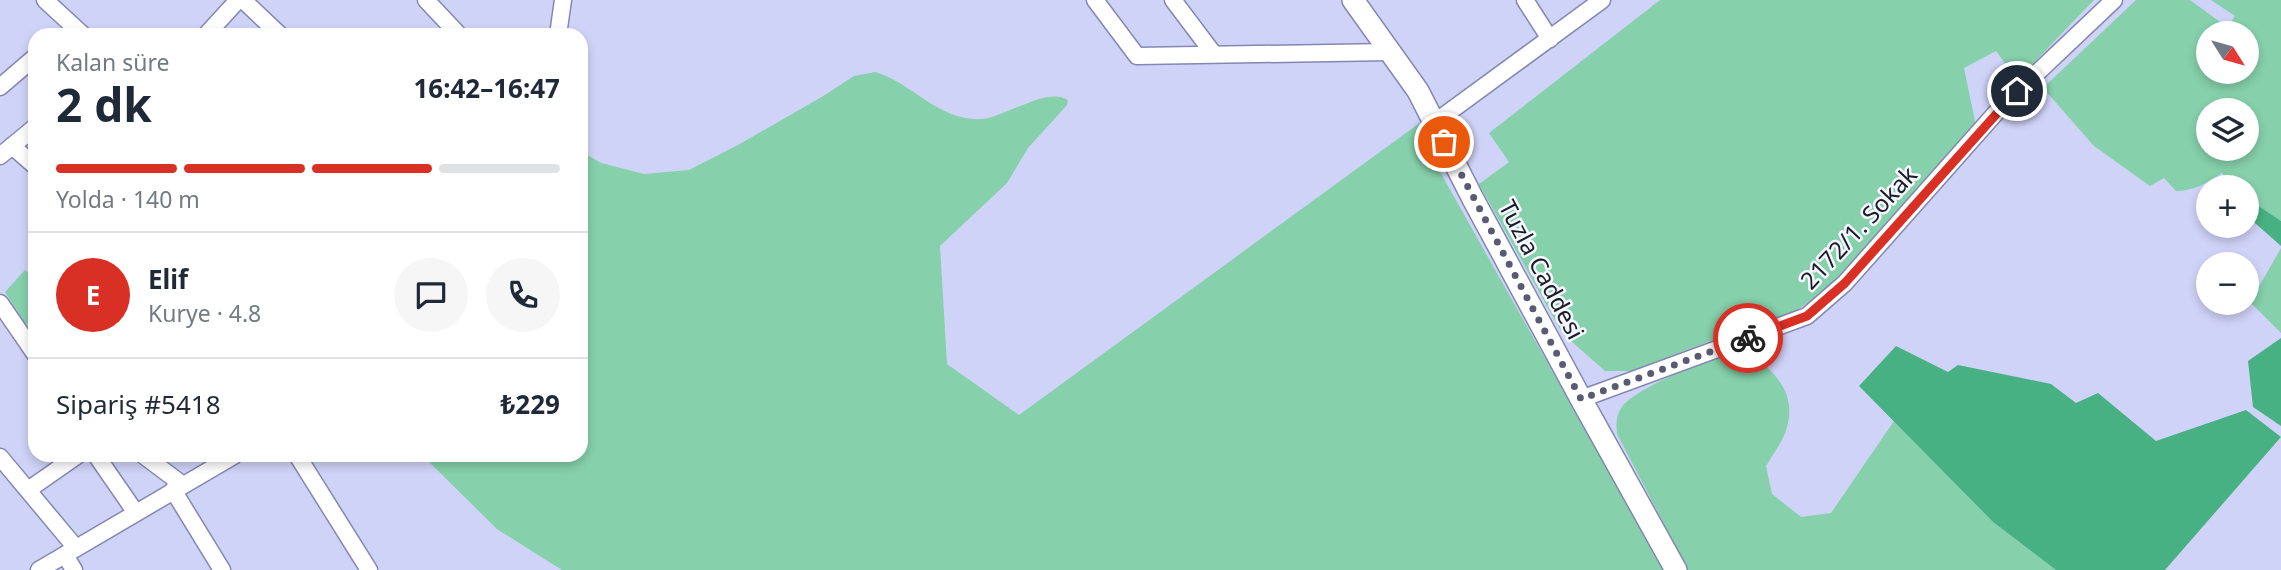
<!DOCTYPE html>
<html lang="tr">
<head>
<meta charset="utf-8">
<style>
  :root { --surface:#fff; --page:#f6f6f7; --text:#1f2937; --muted:#747a83; --line:#e0e1e3; --accent:#d93025 }
  body { margin:0; font-family:"Noto Sans",sans-serif; background:var(--page); color:var(--text); height:100vh; display:flex; flex-direction:column; font-size:26px; white-space:nowrap }
  * { box-sizing:border-box; margin:0 }
  p { font-size:23px; color:var(--muted) }
  .icon { flex:none; width:38px; height:38px; fill:none; stroke:currentColor; stroke-width:2; stroke-linecap:round; stroke-linejoin:round }
  .map { position:relative; flex:1; overflow:hidden }
  .drawer { position:absolute; left:28px; top:28px; width:560px; height:434px; display:flex; flex-direction:column; background:var(--surface); border-radius:21px; box-shadow:0 4px 10px #0003 }
  .drawer>* { flex:none }
  .needle { width:46px; rotate:127deg }
  .fabs { position:absolute; left:2196px; top:21px; display:grid; gap:14px }
  .fabs a { display:grid; place-items:center; width:63px; height:63px; border-radius:50%; background:var(--surface); box-shadow:0 4px 10px #0003; font-size:35px }
  .pin { position:absolute; display:grid; place-items:center; width:60px; height:60px; color:#fff; margin:-30px; border:4px solid #fff; border-radius:50%; box-shadow:0 2px 7px #0007 }
  .courier { position:absolute; display:grid; place-items:center; width:70px; height:70px; margin:-35px; border:5px solid #d93025; border-radius:50%; background:#fff; color:#222; box-shadow:0 2px 9px #0007 }
  .headline em { font-style:normal; font-weight:700 }
  .headline div { display:flex; flex-direction:column-reverse }
  .headline { display:flex; align-items:center; justify-content:space-between; height:119px; padding:0 28px }
  h1 { font-size:46px; font-weight:700; line-height:52px }
  .bar { display:grid; grid-template-columns:repeat(4,1fr); gap:10px 7px; align-content:center; height:84px; padding:0 28px }
  .bar i { height:9px; border-radius:5px; background:var(--line) }
  .bar .current { background:var(--accent) }
  .bar p { grid-column:span 4 }
  .line { display:flex; align-items:center; gap:18px; padding:0 28px; border-top:2px solid var(--line) }
  .line div { flex:1 }
  .round { display:grid; place-items:center; flex:none; width:74px; height:74px; border-radius:37px; background:var(--page) }
  .map>svg:first-child { display:block }
</style>
</head>
<body>
<div class="map">
<svg width="2281" height="570" viewBox="0 0 2281 570">
  <rect width="100%" height="100%" fill="#d0d3f8"/>
  <g fill="#86d0ab" fill-rule="evenodd">
    <path d="M1660,0H2094L2017,80L1996,51L1964,68L1976,126L1881,237L1822,292L1793,313L1734,332L1631,371H1605L1562,333L1479,184L1509,162L1489,133Z"/>
    <path d="M2136,0H2190L2227,27L2235,16L2211,0H2281V221L2247,198V187H2233L2222,173C2207,183 2194,191 2176,191L2164,178L2150,186L2094,146L2043,88ZM2208,33H2247V72H2208ZM2208,110H2247V149H2208Z"/>
    <path d="M875,72C913,83 939,122 982,119C1006,117 1047,86 1068,100L1067,105L1028,148L1007,183L940,246L947,364L1019,415L1421,122L1439,170L1664,570H562L497,529L422,455H581V151L601,163L644,174L689,170L738,145L825,95L854,76Z"/>
    <path d="M2281,248V333L2250,302Z"/>
    <path d="M25,270L35,279V330L25,323L5,292Z"/>
    <path d="M1741,347C1768,366 1798,388 1787,427C1784,440 1773,454 1766,466L1772,494L1801,517L1831,513L1894,421L1993,522L2056,570H1688L1617,434C1616,424 1616,415 1622,407C1636,387 1715,357 1741,347Z"/>
  </g>
  <g fill="#48b183">
    <path d="M2247,198L2281,221V246L2247,216Z"/>
    <path d="M2281,338V426L2253,407L2248,361Z"/>
    <path d="M1896,346L1948,372L1958,365L2051,384L2076,403L2098,393L2156,441L2246,410L2281,437L2165,570H2056L1993,522L1859,386Z"/>
  </g>
  <g fill="none" stroke-linecap="round" stroke-linejoin="round">
    <defs>
      <g id="street">
        <path d="M45,0L83,35"/>
        <path d="M243,0L280,35"/>
        <path d="M426,0L459,35"/>
        <path d="M1095,0L1137,56L1390,52"/>
        <path d="M1173,0L1213,53"/>
        <path d="M1525,0L1550,39"/>
        <path d="M206,35L238,0"/>
        <path d="M558,35L563,0"/>
        <path d="M0,87L35,57"/>
        <path d="M1434,123L1602,0"/>
        <path d="M12,146L35,166"/>
        <path d="M0,156L35,127"/>
        <path d="M0,303L35,354"/>
        <path d="M1581,399L1807,316L1845,283L2001,107L2114,0"/>
        <path d="M96,455L136,513"/>
        <path d="M143,455L183,485"/>
        <path d="M297,455L369,570"/>
        <path d="M0,457L76,548"/>
        <path d="M28,490L78,455"/>
        <path d="M173,490L222,570"/>
        <path d="M65,555L74,570"/>
        <path d="M39,570L235,455"/>
      </g>
      <path id="secondary" d="M1353,0L1418,91L1473,199L1581,399L1676,570"/>
    </defs>
    <use href="#street" stroke="#8487b1" stroke-width="19"/>
    <use href="#secondary" stroke="#8487b1" stroke-width="24"/>
    <use href="#street" stroke="#fff" stroke-width="16"/>
    <use href="#secondary" stroke="#fff" stroke-width="21"/>
  </g>
  <g fill="none" stroke-linecap="round" stroke-linejoin="round">
    <path stroke="#5a5b73" stroke-width="7" stroke-dasharray="0 12.6" d="M1444,142L1581,399L1748,338"/>
    <path stroke="#d93025" stroke-width="9" d="M1748,338L1807,316L1845,283L2017,91"/>
  </g>
  <g text-anchor="middle" stroke-width="5" stroke-linejoin="round" paint-order="stroke">
    <g font-size="24" fill="#1a1b2b" stroke="#f6f7fc">
      <text transform="translate(1859 228) rotate(-47)" y="8">2172/1. Sokak</text>
      <text transform="translate(1541 270) rotate(62)" y="8">Tuzla Caddesi</text>
    </g>
  </g>
</svg>
<div class="fabs">
<a><svg class="needle" viewBox="-14 -14 28 28"><path d="M0-13l5 13h-10z" fill="#e53935"/><path d="M0 13l5-13h-10z" fill="#747a83"/></svg></a>
<a><svg class="icon" aria-label="layers" viewBox="0 0 24 24"><path d="M12 4l9 5-9 5-9-5zM3 14l9 5 9-5"/></svg></a>
<a>+</a>
<a>−</a>
</div>
<div class="pin" style="left:1444px;top:142px;background:#ea580c"><svg class="icon" aria-label="bag" viewBox="0 0 24 24"><path d="M5 8h14l-1 12H6zM9 8a3 3 0 0 1 6 0"/></svg></div>
<div class="pin" style="left:2017px;top:91px;background:#1f2937"><svg class="icon" aria-label="home" viewBox="0 0 24 24"><path d="M3 11l9-7 9 7M6 9v11h12V9"/></svg></div>
<div class="courier" style="left:1748px;top:338px"><svg class="icon" aria-label="bike" viewBox="0 0 24 24"><circle cx="6" cy="16" r="4"/><circle cx="18" cy="16" r="4"/><path d="M6 16l4-8h5l3 8M10 8l3 8H6M13 5h3"/></svg></div>
<section class="drawer">
<div class="headline"><div><h1>2 dk</h1><p>Kalan süre</p></div><em>16:42–16:47</em></div>
<div class="bar"><i class="current"></i><i class="current"></i><i class="current"></i><i></i><p>Yolda · 140 m</p></div>
<div class="line" style="height:126px"><b class="round" style="background:var(--accent);color:#fff">E</b><div><b>Elif</b><p>Kurye · 4.8</p></div><a class="round"><svg class="icon" aria-label="chat" viewBox="0 0 24 24"><path d="M4 5h16v11H9l-5 4z"/></svg></a><a class="round"><svg class="icon" aria-label="phone" viewBox="0 0 24 24"><path d="M5 4h4l2 5-3 2q2 4 5 5l2-3 5 2v4C11 20 4 13 5 4z"/></svg></a></div>
<div class="line" style="height:91px"><div>Sipariş #5418</div><b>₺229</b></div>
</section>
</div>
</body>
</html>
